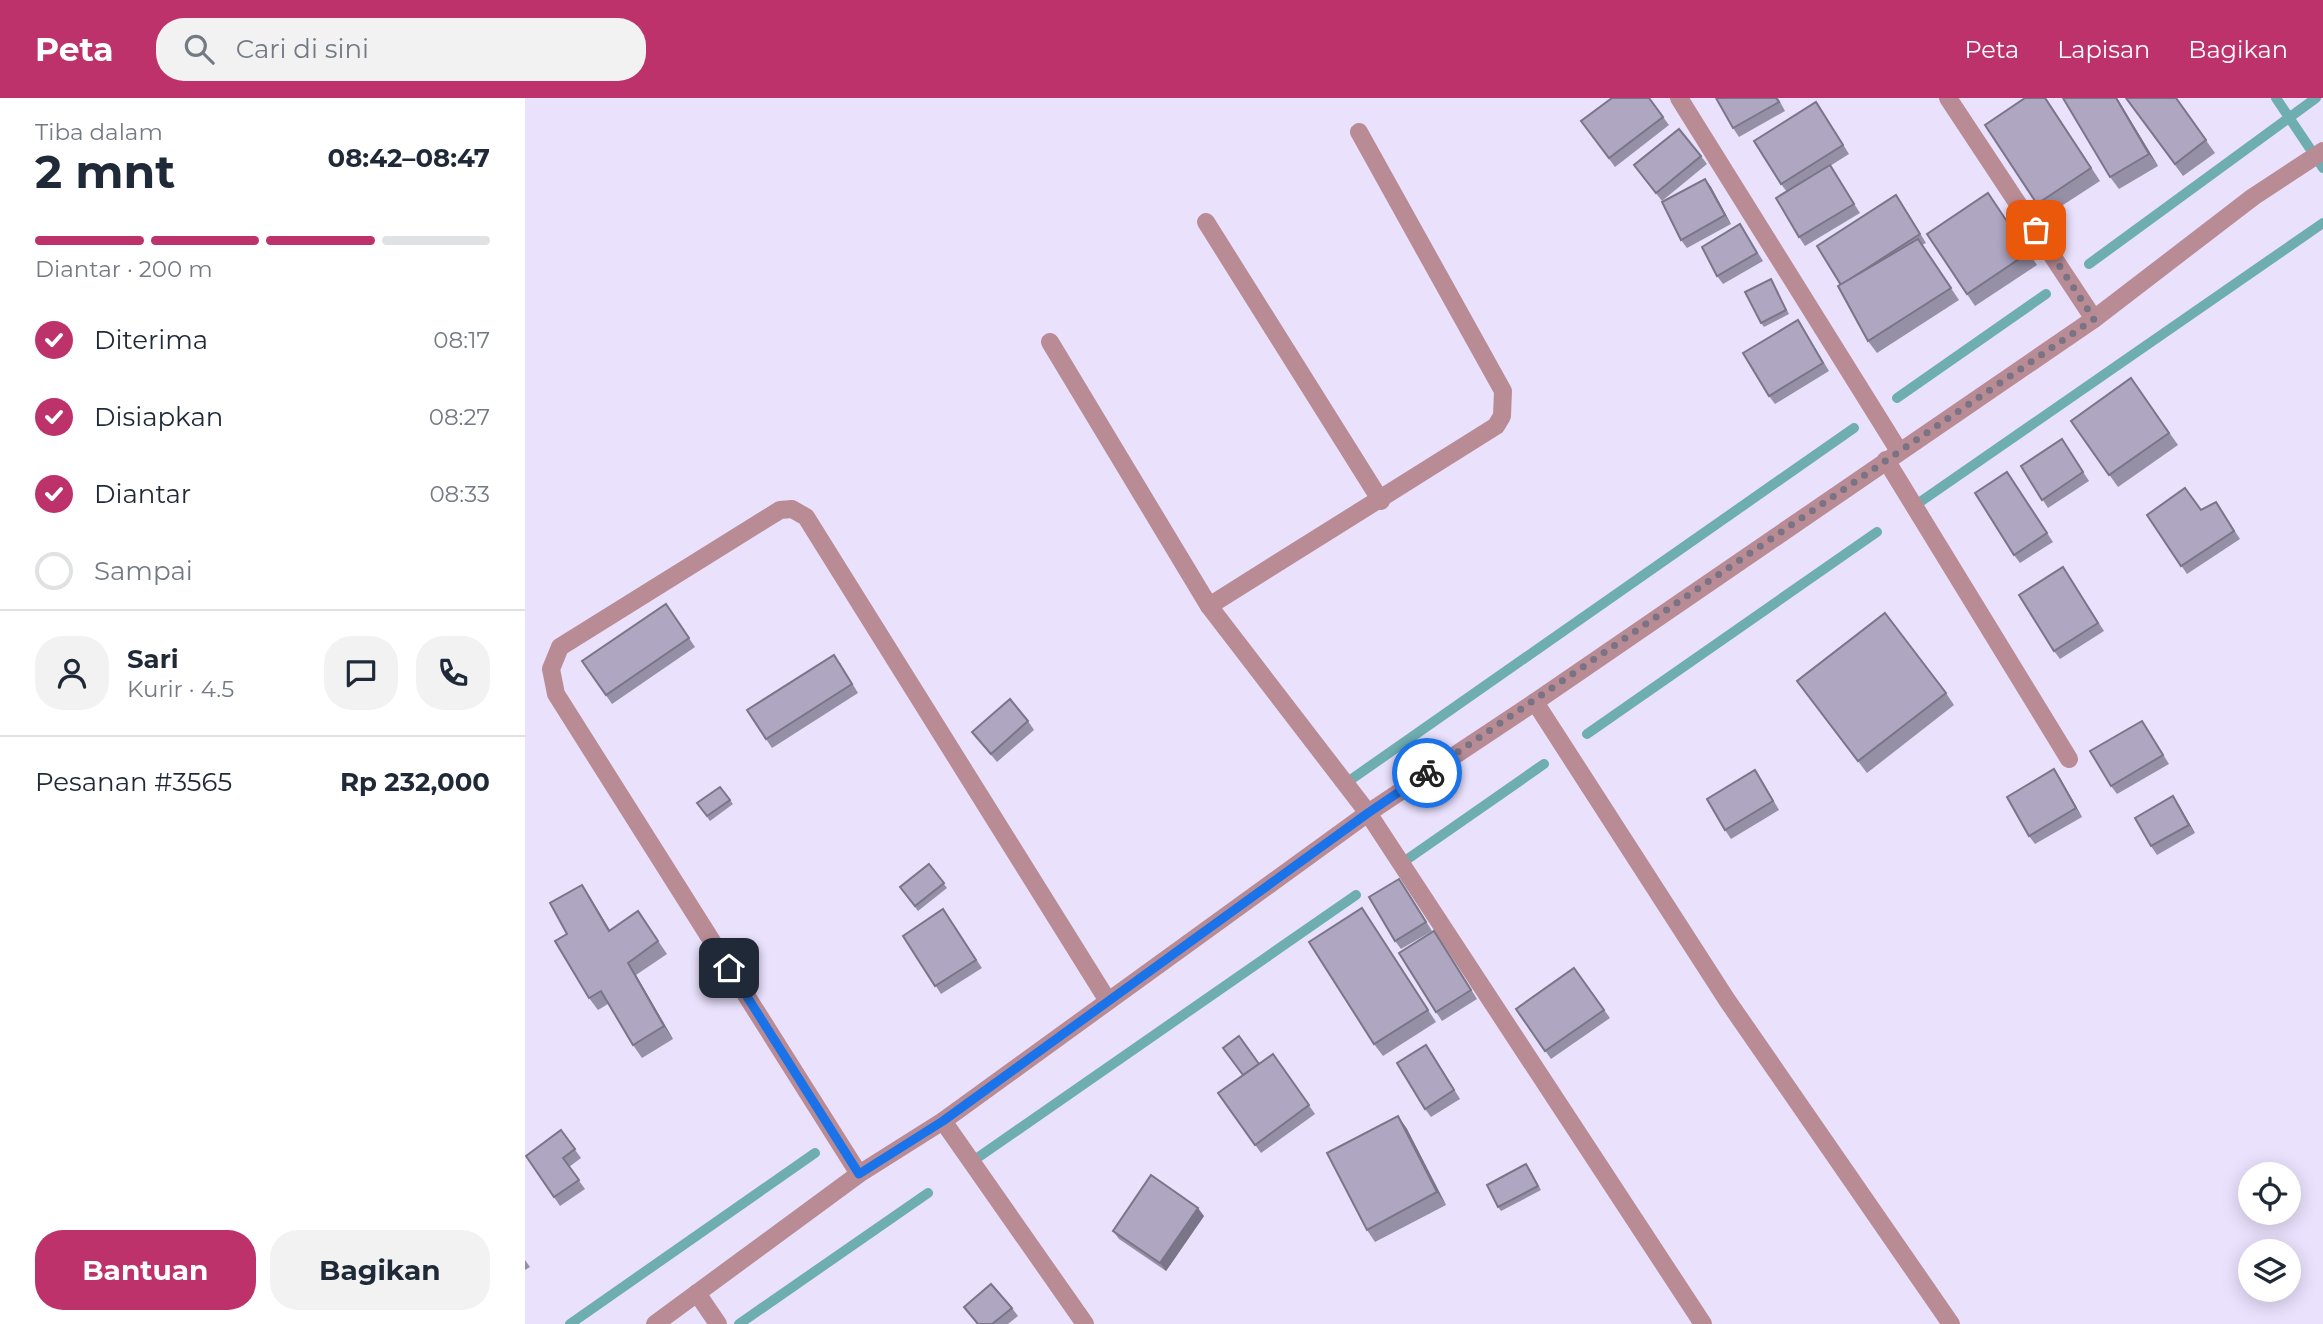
<!DOCTYPE html>
<html lang="id">
<head>
<meta charset="utf-8">
<style>
  :root { --surface:#fff; --page:#f2f2f3; --text:#1f2937; --muted:#747a83; --line:#e0e1e3; --accent:#bd326a }
  body { margin:0; font-family:Montserrat,sans-serif; background:var(--page); color:var(--text); height:100vh; display:flex; flex-direction:column; font-size:26px; white-space:nowrap }
  * { box-sizing:border-box; margin:0 }
  p { font-size:23px; color:var(--muted) }
  .icon { flex:none; width:38px; height:38px; fill:none; stroke:currentColor; stroke-width:2; stroke-linecap:round; stroke-linejoin:round }
  .map { position:relative; flex:1; overflow:hidden }
  .panel { display:flex; flex-direction:column; background:var(--surface); width:525px }
  .panel>* { flex:none }
  .controls { position:absolute; left:1713px; top:1064px; display:grid; gap:14px }
  .controls a { display:grid; place-items:center; width:63px; height:63px; border-radius:50%; background:var(--surface); box-shadow:0 4px 18px #0003; font-size:35px }
  .pin { position:absolute; display:grid; place-items:center; width:60px; height:60px; color:#fff; margin:-30px; border-radius:14px; box-shadow:0 4px 10px #0006 }
  .courier { position:absolute; display:grid; place-items:center; width:70px; height:70px; margin:-35px; border:5px solid #1a73e8; border-radius:50%; background:#fff; color:#222; box-shadow:0 2px 9px #0007 }
  .summary em { font-style:normal; font-weight:700 }
  .summary div { display:flex; flex-direction:column-reverse }
  .summary { display:flex; align-items:center; justify-content:space-between; height:119px; padding:0 35px }
  h1 { font-size:46px; font-weight:700; line-height:52px }
  .bar { display:grid; grid-template-columns:repeat(4,1fr); gap:10px 7px; align-content:center; height:84px; padding:0 35px }
  .bar i { height:9px; border-radius:5px; background:var(--line) }
  .bar .selected { background:var(--accent) }
  .bar p { grid-column:span 4 }
  .line { display:flex; align-items:center; gap:18px; padding:0 35px; border-top:2px solid var(--line) }
  .line div { flex:1 }
  .round { display:grid; place-items:center; flex:none; width:74px; height:74px; border-radius:28px; background:var(--page) }
  ol { padding:0 35px; list-style:none }
  li { display:flex; align-items:center; gap:21px; height:77px }
  li p { margin-inline-start:auto }
  li .icon { padding:7px; border-radius:50%; background:var(--accent); color:#fff; stroke-width:4 }
  li:last-child { color:var(--muted) }
  li i { width:38px; height:38px; border:4px solid var(--line); border-radius:50% }
  .primary-button { display:flex; gap:14px; margin-top:auto; padding:14px 35px }
  .primary-button a { flex:1; height:80px; border-radius:28px; background:var(--accent); color:#fff; font-size:28px; font-weight:700; line-height:80px; text-align:center }
  .primary-button a+a { background:var(--page); color:var(--text) }
  header { display:flex; align-items:center; gap:42px; box-sizing:border-box; height:98px; padding:0 35px; background:var(--accent); color:#fff }
  header strong { font-size:33px }
  nav { display:flex; gap:38px; margin-inline-start:auto; font-size:24px }
  .search { width:490px; height:63px; background:var(--page); display:flex; align-items:center; gap:18px; box-sizing:border-box; padding:0 24px; border-radius:28px; color:var(--muted); font-size:26px }
  main { display:flex; flex:1; min-height:0 }
  .map>svg:first-child { display:block }
</style>
</head>
<body>
<header>
<strong>Peta</strong>
<div class="search"><svg class="icon" aria-label="search" viewBox="0 0 24 24"><circle cx="10" cy="10" r="6"/><path d="M15 15l6 6"/></svg>Cari di sini</div>
<nav><a>Peta</a><a>Lapisan</a><a>Bagikan</a></nav>
</header>
<main>
<section class="panel">
<div class="summary"><div><h1>2 mnt</h1><p>Tiba dalam</p></div><em>08:42–08:47</em></div>
<div class="bar"><i class="selected"></i><i class="selected"></i><i class="selected"></i><i></i><p>Diantar · 200 m</p></div>
<ol>
<li><svg class="icon" aria-label="check" viewBox="0 0 24 24"><path d="M5 12l5 5 9-10"/></svg>Diterima<p>08:17</p></li>
<li><svg class="icon" aria-label="check" viewBox="0 0 24 24"><path d="M5 12l5 5 9-10"/></svg>Disiapkan<p>08:27</p></li>
<li><svg class="icon" aria-label="check" viewBox="0 0 24 24"><path d="M5 12l5 5 9-10"/></svg>Diantar<p>08:33</p></li>
<li><i></i>Sampai</li>
</ol>
<div class="line" style="height:126px"><a class="round"><svg class="icon" aria-label="person" viewBox="0 0 24 24"><circle cx="12" cy="8" r="4"/><path d="M4 21q1-7 8-7t8 7"/></svg></a><div><b>Sari</b><p>Kurir · 4.5</p></div><a class="round"><svg class="icon" aria-label="chat" viewBox="0 0 24 24"><path d="M4 5h16v11H9l-5 4z"/></svg></a><a class="round"><svg class="icon" aria-label="phone" viewBox="0 0 24 24"><path d="M5 4h4l2 5-3 2q2 4 5 5l2-3 5 2v4C11 20 4 13 5 4z"/></svg></a></div>
<div class="line" style="height:91px"><div>Pesanan #3565</div><b>Rp 232,000</b></div>
<div class="primary-button"><a>Bantuan</a><a>Bagikan</a></div>
</section>
<div class="map">
<svg width="1798" height="1226" viewBox="0 0 1798 1226">
  <rect width="100%" height="100%" fill="#eae1fd"/>
  <g fill="none" stroke-linecap="round" stroke-linejoin="round">
    <g stroke="#6eaeb0" stroke-width="10">
      <path d="M1751,0L1798,70"/>
      <path d="M1564,166L1791,0"/>
      <path d="M1372,300L1521,196"/>
      <path d="M1395,404L1798,125"/>
      <path d="M1062,636L1352,434"/>
      <path d="M821,685L1329,330"/>
      <path d="M874,767L1019,666"/>
      <path d="M445,1065L831,797"/>
      <path d="M45,1226L290,1055"/>
      <path d="M214,1226L403,1095"/>
    </g>
    <g stroke="#b98c95" stroke-width="18">
      <path d="M1154,0L1374,353"/>
      <path d="M1423,0L1569,221"/>
      <path d="M681,124L856,403"/>
      <path d="M525,244L684,508L843,715L1178,1226"/>
      <path d="M1361,362L1544,661"/>
      <path d="M684,508L971,328L977,318L978,293L834,34"/>
      <path d="M1010,604L1202,902L1426,1226"/>
      <path d="M418,1023L560,1226"/>
      <path d="M334,1076L31,596L26,571L35,549L255,412L267,411L281,419L583,903"/>
      <path d="M172,1195L193,1226"/>
      <path d="M130,1226L334,1076L418,1023L843,715L1010,604L1569,221L1728,99L1798,53"/>
    </g>
  </g>
  <g fill="#9690a7">
    <path d="M1124,0L1144,27L1090,69L1056,23Z"/>
    <path d="M1253,0L1260,13L1214,39L1208,30Z"/>
    <path d="M1521,0L1575,83L1521,118L1512,106Z"/>
    <path d="M1592,0L1633,68L1594,91L1585,79Z"/>
    <path d="M1601,0H1651L1690,55L1658,78Z"/>
    <path d="M1297,13L1324,56L1305,68L1335,115L1280,148L1274,139L1262,94L1256,86Z"/>
    <path d="M1176,58L1182,66L1137,103L1109,67Z"/>
    <path d="M1180,81L1186,89L1206,126L1162,150L1156,142Z"/>
    <path d="M1463,95L1512,167L1450,208L1402,136Z"/>
    <path d="M1377,106L1401,145L1397,147L1434,202L1352,255L1343,243L1316,186Z"/>
    <path d="M1215,126L1238,163L1198,186L1192,178Z"/>
    <path d="M1246,181L1264,216L1239,229L1236,225Z"/>
    <path d="M1273,222L1304,273L1250,306L1244,298Z"/>
    <path d="M1606,280L1653,347L1593,389L1546,323Z"/>
    <path d="M1537,341L1564,383L1523,410L1496,368Z"/>
    <path d="M1482,374L1528,444L1495,465L1489,457Z"/>
    <path d="M1691,404L1715,441L1662,476L1622,417L1676,412Z"/>
    <path d="M1538,469L1579,533L1535,561L1529,553Z"/>
    <path d="M141,506L170,549L87,606L57,563Z"/>
    <path d="M315,565L333,595L247,650L241,641Z"/>
    <path d="M1272,583L1421,595L1429,607L1342,675Z"/>
    <path d="M503,623L509,632L472,664L447,634Z"/>
    <path d="M1617,623L1644,666L1592,696L1586,688Z"/>
    <path d="M1535,680L1557,719L1510,746L1504,738Z"/>
    <path d="M1236,681L1254,712L1206,741L1200,732Z"/>
    <path d="M195,689L208,706L185,723L172,705Z"/>
    <path d="M1648,698L1670,735L1632,757L1626,748Z"/>
    <path d="M404,766L422,790L393,813L375,789Z"/>
    <path d="M880,789L907,833L876,851L870,843Z"/>
    <path d="M65,799L85,832L113,813L142,856L111,877L148,941L117,960L108,947L83,906L73,912L64,900L42,836Z"/>
    <path d="M837,810L911,924L858,958L849,946Z"/>
    <path d="M418,811L457,870L416,896L378,838Z"/>
    <path d="M915,841L952,901L917,923L911,914Z"/>
    <path d="M1049,870L1085,920L1026,961L991,911Z"/>
    <path d="M907,955L935,1001L906,1019L900,1011Z"/>
    <path d="M748,956L790,1016L736,1055L693,995Z"/>
    <path d="M873,1018L882,1031L921,1107L850,1144L842,1132Z"/>
    <path d="M36,1032L56,1060L44,1069L60,1091L35,1108L1,1058Z"/>
    <path d="M1004,1070L1016,1092L976,1113L973,1109Z"/>
    <path d="M679,1118L641,1173L594,1141L588,1133Z"/>
    <path d="M0,1162L5,1169L0,1172Z"/>
    <path d="M439,1209L487,1210L493,1218L483,1226H452Z"/>
  </g>
  <g fill="#7a7588">
    <path d="M1591,0H1592L1633,68L1624,56Z"/>
    <path d="M1180,81L1186,89L1206,126L1200,117Z"/>
    <path d="M1529,671L1535,680L1557,719L1551,710Z"/>
    <path d="M1648,698L1654,707L1670,735L1664,727Z"/>
    <path d="M57,787L65,799L92,845L84,833Z"/>
    <path d="M103,865L111,877L148,941L139,928Z"/>
    <path d="M873,1018L882,1031L921,1107L912,1094Z"/>
    <path d="M673,1110L679,1118L641,1173L635,1165Z"/>
  </g>
  <g fill="#afa7c2" stroke="#7a7588" stroke-width="2">
    <path d="M1087,0H1124L1138,19L1084,60L1056,23Z"/>
    <path d="M1191,0H1251L1254,4L1208,30Z"/>
    <path d="M1500,0H1520L1566,70L1512,106L1460,27Z"/>
    <path d="M1538,0H1591L1624,56L1585,79Z"/>
    <path d="M1601,0H1651L1681,42L1650,66Z"/>
    <path d="M1291,4L1318,47L1256,86L1229,43Z"/>
    <path d="M1154,31L1176,58L1131,95L1109,67Z"/>
    <path d="M1305,67L1329,106L1274,139L1251,100Z"/>
    <path d="M1180,81L1200,117L1156,142L1137,104Z"/>
    <path d="M1463,95L1503,155L1442,196L1402,136Z"/>
    <path d="M1371,97L1395,136L1316,187L1292,148Z"/>
    <path d="M1215,126L1232,155L1192,178L1177,149Z"/>
    <path d="M1393,141L1426,190L1343,243L1313,188Z"/>
    <path d="M1246,181L1261,212L1236,225L1220,194Z"/>
    <path d="M1273,222L1298,265L1244,298L1218,255Z"/>
    <path d="M1606,280L1644,335L1584,377L1546,323Z"/>
    <path d="M1537,341L1558,374L1517,402L1496,368Z"/>
    <path d="M1482,374L1522,435L1489,457L1450,395Z"/>
    <path d="M1660,390L1676,412L1691,404L1709,433L1656,468L1622,417Z"/>
    <path d="M1538,469L1573,525L1529,553L1494,497Z"/>
    <path d="M141,506L164,540L81,597L57,563Z"/>
    <path d="M1360,515L1421,595L1333,663L1272,583Z"/>
    <path d="M309,557L327,586L241,641L222,612Z"/>
    <path d="M485,601L503,623L466,656L447,634Z"/>
    <path d="M1617,623L1638,657L1586,688L1565,653Z"/>
    <path d="M1529,671L1551,710L1504,738L1482,699Z"/>
    <path d="M1230,672L1248,703L1200,732L1182,701Z"/>
    <path d="M195,689L205,702L182,718L172,705Z"/>
    <path d="M1648,698L1664,727L1626,748L1610,720Z"/>
    <path d="M404,766L419,785L390,808L375,789Z"/>
    <path d="M874,781L901,824L870,843L844,799Z"/>
    <path d="M57,787L84,833L113,813L133,843L103,865L139,928L108,947L76,893L64,900L30,843L42,836L25,805Z"/>
    <path d="M837,810L903,912L849,946L784,844Z"/>
    <path d="M418,811L451,862L410,888L378,838Z"/>
    <path d="M909,833L946,892L911,914L874,855Z"/>
    <path d="M1049,870L1079,912L1020,953L991,911Z"/>
    <path d="M714,938L734,966L718,977L698,950Z"/>
    <path d="M901,947L929,992L900,1011L872,965Z"/>
    <path d="M748,956L784,1007L730,1047L693,995Z"/>
    <path d="M873,1018L912,1094L842,1132L802,1055Z"/>
    <path d="M36,1032L50,1051L38,1060L54,1082L29,1099L1,1058Z"/>
    <path d="M1001,1066L1013,1088L973,1109L962,1087Z"/>
    <path d="M626,1077L673,1110L635,1165L588,1133Z"/>
    <path d="M466,1186L487,1210L467,1226H453L439,1209Z"/>
  </g>
  <g fill="none" stroke-linecap="round" stroke-linejoin="round">
    <path stroke="#797384" stroke-width="7" stroke-dasharray="0 12.6" d="M902,675L1569,221L1511,132"/>
    <path stroke="#1a73e8" stroke-width="9" d="M204,870L334,1076L418,1023L843,715L902,675"/>
  </g>
</svg>
<div class="controls">
<a><svg class="icon" aria-label="locate" viewBox="0 0 24 24"><circle cx="12" cy="12" r="6"/><path d="M12 2v4M12 18v4M2 12h4M18 12h4"/></svg></a>
<a><svg class="icon" aria-label="layers" viewBox="0 0 24 24"><path d="M12 4l9 5-9 5-9-5zM3 14l9 5 9-5"/></svg></a>
</div>
<div class="pin" style="left:1511px;top:132px;background:#ea580c"><svg class="icon" aria-label="bag" viewBox="0 0 24 24"><path d="M5 8h14l-1 12H6zM9 8a3 3 0 0 1 6 0"/></svg></div>
<div class="pin" style="left:204px;top:870px;background:#1f2937"><svg class="icon" aria-label="home" viewBox="0 0 24 24"><path d="M3 11l9-7 9 7M6 9v11h12V9"/></svg></div>
<div class="courier" style="left:902px;top:675px"><svg class="icon" aria-label="bike" viewBox="0 0 24 24"><circle cx="6" cy="16" r="4"/><circle cx="18" cy="16" r="4"/><path d="M6 16l4-8h5l3 8M10 8l3 8H6M13 5h3"/></svg></div>
</div>
</main>
</body>
</html>
